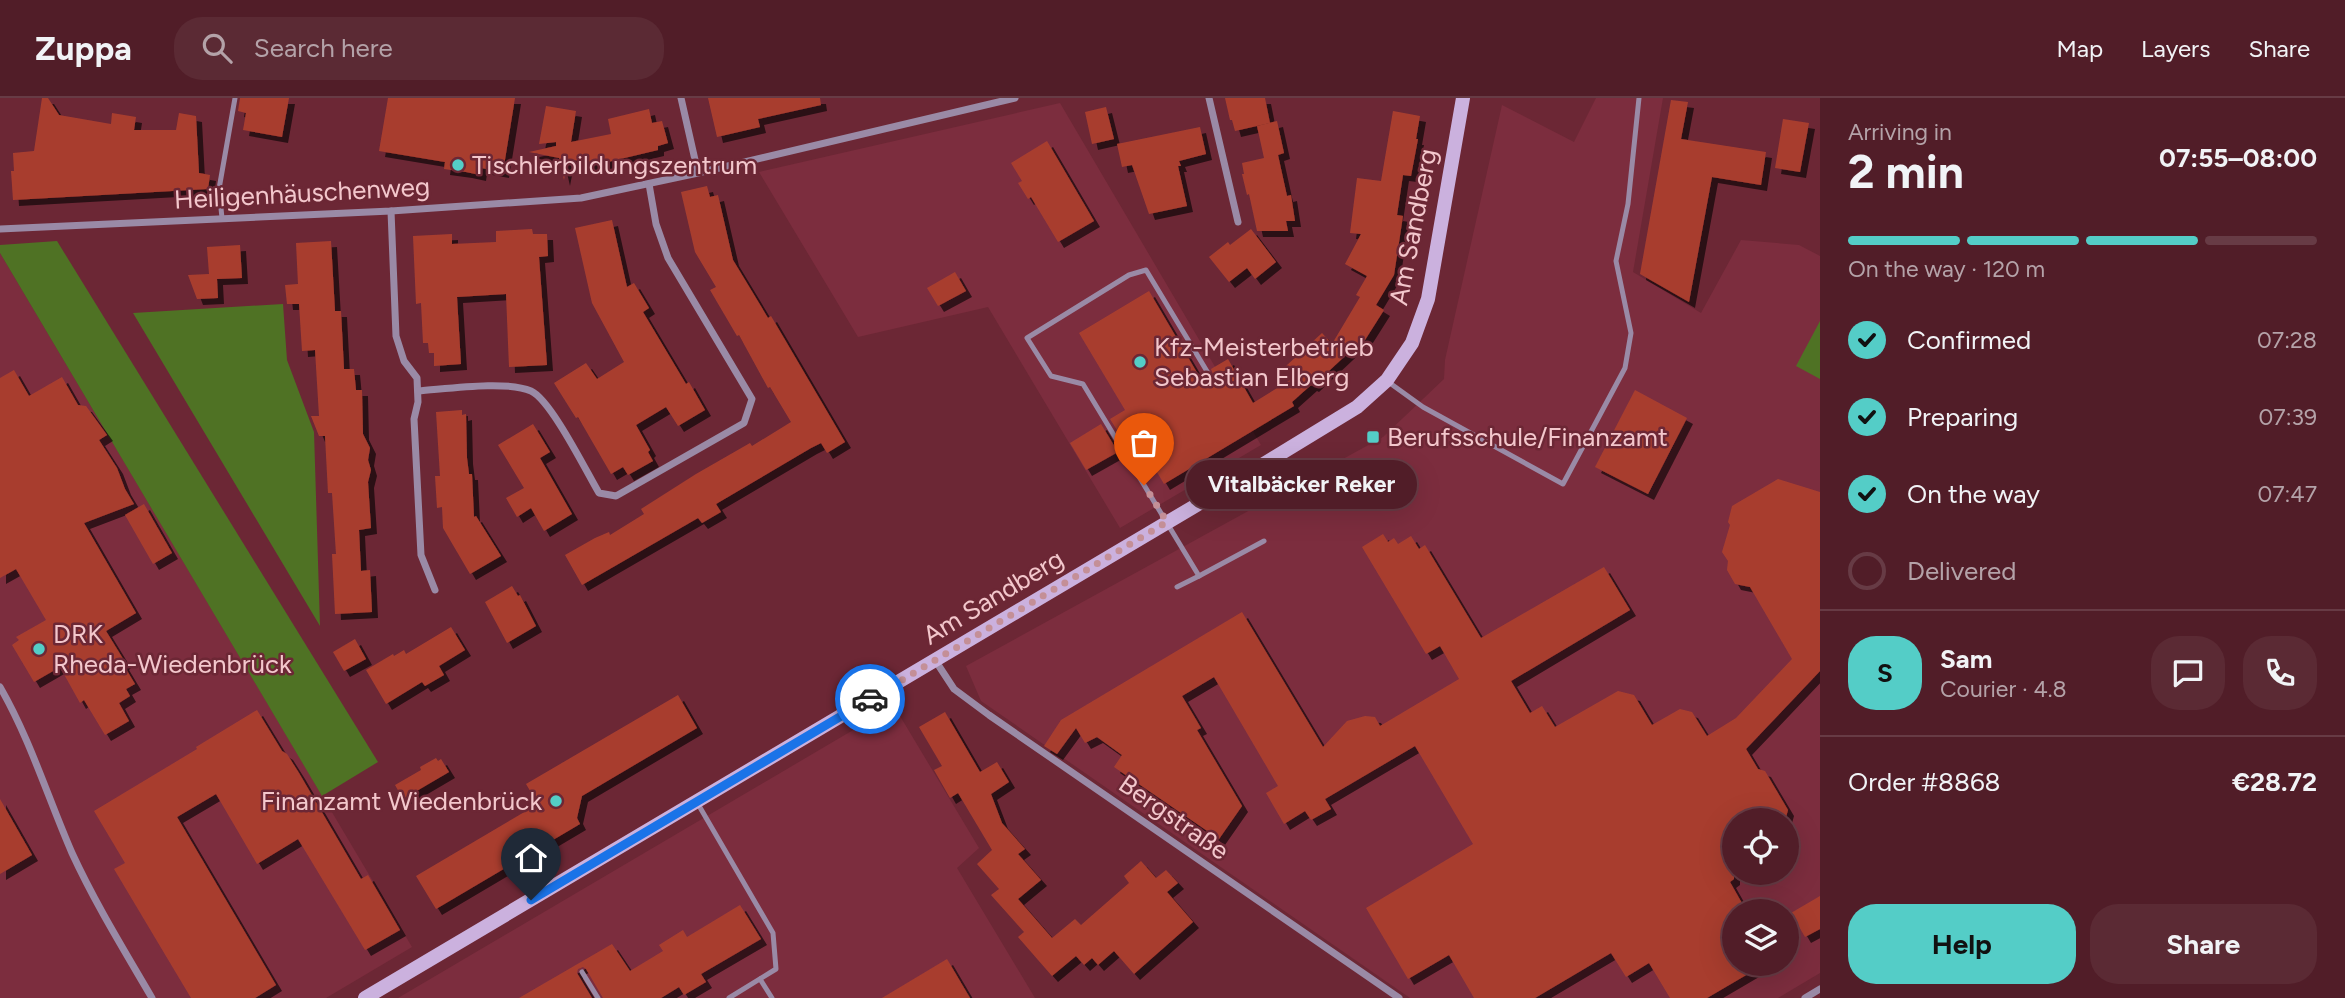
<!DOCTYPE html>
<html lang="en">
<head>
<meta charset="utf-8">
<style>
  :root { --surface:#511d28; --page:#5b2a34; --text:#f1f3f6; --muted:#b4a2a8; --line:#673b45; --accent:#54cdc7 }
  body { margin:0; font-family:Figtree,sans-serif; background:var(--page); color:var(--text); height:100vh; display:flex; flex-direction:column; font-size:26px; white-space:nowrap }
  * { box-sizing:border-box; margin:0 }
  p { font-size:23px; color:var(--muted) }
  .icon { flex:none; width:38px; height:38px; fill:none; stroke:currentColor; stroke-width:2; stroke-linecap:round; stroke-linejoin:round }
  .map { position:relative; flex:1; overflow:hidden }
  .panel { display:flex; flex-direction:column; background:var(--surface); width:525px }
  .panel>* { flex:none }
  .tools { position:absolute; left:1722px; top:710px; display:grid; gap:14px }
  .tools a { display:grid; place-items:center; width:77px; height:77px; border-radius:50%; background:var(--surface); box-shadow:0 7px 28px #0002,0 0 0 2px var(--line); font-size:35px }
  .pin { position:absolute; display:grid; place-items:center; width:60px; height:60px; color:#fff; margin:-72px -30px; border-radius:50% 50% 50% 0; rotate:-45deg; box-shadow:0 0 7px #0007 }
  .pin .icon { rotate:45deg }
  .courier { position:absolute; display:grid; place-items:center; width:70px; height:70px; margin:-35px; border:5px solid #1a73e8; border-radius:50%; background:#fff; color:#222; box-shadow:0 2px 9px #0007 }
  .bubble { position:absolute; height:49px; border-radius:24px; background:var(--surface); box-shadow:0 7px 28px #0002,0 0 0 2px var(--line); font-size:23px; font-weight:700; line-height:49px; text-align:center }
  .overview em { font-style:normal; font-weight:700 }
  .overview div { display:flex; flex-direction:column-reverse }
  .overview { display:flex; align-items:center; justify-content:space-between; height:119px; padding:0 28px }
  h1 { font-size:46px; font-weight:700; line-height:52px }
  .bar { display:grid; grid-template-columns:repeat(4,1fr); gap:10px 7px; align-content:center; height:84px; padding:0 28px }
  .bar i { height:9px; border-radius:5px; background:var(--line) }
  .bar .active { background:var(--accent) }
  .bar p { grid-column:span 4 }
  .line { display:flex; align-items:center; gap:18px; padding:0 28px; border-top:2px solid var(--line) }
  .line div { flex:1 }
  .round { display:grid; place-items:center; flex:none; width:74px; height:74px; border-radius:28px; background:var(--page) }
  ol { padding:0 28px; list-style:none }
  li { display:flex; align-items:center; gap:21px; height:77px }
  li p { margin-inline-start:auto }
  li .icon { padding:7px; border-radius:50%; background:var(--accent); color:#111; stroke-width:4 }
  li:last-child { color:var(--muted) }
  li i { width:38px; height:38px; border:4px solid var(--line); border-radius:50% }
  .primary-button { display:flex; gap:14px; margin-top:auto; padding:14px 28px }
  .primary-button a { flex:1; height:80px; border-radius:28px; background:var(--accent); color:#111; font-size:28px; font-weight:700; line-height:80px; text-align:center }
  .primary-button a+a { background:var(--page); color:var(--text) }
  header { display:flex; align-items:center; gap:42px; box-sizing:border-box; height:98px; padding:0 35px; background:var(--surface); border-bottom:2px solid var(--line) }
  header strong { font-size:33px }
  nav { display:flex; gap:38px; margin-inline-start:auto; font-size:24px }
  .search { width:490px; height:63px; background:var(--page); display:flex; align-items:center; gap:18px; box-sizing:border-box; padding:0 24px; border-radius:28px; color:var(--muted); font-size:26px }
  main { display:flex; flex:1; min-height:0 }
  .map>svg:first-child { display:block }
</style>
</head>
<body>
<header>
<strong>Zuppa</strong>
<div class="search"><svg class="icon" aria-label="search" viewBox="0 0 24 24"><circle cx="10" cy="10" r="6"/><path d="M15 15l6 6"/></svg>Search here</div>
<nav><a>Map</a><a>Layers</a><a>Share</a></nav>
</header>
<main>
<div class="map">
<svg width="1820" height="900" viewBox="0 0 1820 900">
  <defs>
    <filter id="shadow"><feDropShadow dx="6" dy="6" stdDeviation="0" flood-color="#0009"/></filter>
  </defs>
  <rect width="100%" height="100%" fill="#6c2735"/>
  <g fill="#7c2d3e" fill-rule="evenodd">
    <path d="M1596,0H1663L1633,174L1701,215L1741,142L1799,147L1820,158V875L1778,900H1410L981,603L966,568L1383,339L1444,281L1445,262L1502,7L1574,44ZM1734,723H1787V775H1734ZM1734,814H1787V866H1734Z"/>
    <path d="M1060,5L1261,347L1120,430L988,209L858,239L759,74Z"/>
    <path d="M0,155L412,849L326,900H0Z"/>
    <path d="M894,608L979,750L957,770L1035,900H398Z"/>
  </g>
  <g fill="#4f7224">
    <path d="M57,143L378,664L322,698L0,155V147Z"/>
    <path d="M283,206L287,262L314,334L320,528L133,215Z"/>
    <path d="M1820,223V281L1796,268Z"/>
  </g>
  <g fill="#a83e2f" filter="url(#shadow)">
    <path d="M42,0H48L59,17L111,26L112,15L136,19L134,32H176L179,15L196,18L199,75L210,77L208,91L13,102L11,73H14L13,55L34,53Z"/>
    <path d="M240,0H289L282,39L243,32L246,15L238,13Z"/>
    <path d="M388,0H515L503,74L481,70L480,77L466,74L444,71L445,64L379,53Z"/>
    <path d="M708,0H820L821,7L758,21L760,29L717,39Z"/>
    <path d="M1225,0H1265L1270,25L1235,33L1232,22H1230Z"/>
    <path d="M1671,2L1688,4L1681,41L1766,54L1761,87L1712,79L1689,204L1640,176Z"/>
    <path d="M546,8L576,13L571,44L611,36L608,21L649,11L652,25L662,23L668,45L658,48V52L587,69L588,65L568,61L564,82L559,60L529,54L556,48V44L539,46Z"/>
    <path d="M1106,9L1114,41L1092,46L1085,14Z"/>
    <path d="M1393,13L1420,18L1416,41H1418L1411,78L1403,77L1397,117L1403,118L1394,177L1376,207L1384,212L1365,242L1363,241L1313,288L1311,287L1292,304L1294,308L1164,386L1138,342L1127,348L1110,321L1125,312L1079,235L1149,193L1199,278L1202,276L1206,280H1210L1213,276L1211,271L1228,261L1253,305L1295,279L1286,268L1322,235L1332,246L1360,199L1356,197L1367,178L1345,166L1361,136L1350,135L1357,80L1381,83Z"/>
    <path d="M1783,21L1809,25L1800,74L1775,70Z"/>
    <path d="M1277,23L1284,55L1278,57L1287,98L1291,97L1295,123H1286L1288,133H1257L1249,96L1247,97L1242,76H1244L1242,65L1264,60L1257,28Z"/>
    <path d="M1200,29L1206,56L1179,63L1181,68H1178L1187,108L1149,116L1132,67L1122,69L1117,46Z"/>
    <path d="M1047,43L1094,123L1058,144L1031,99L1028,101L1018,85L1022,83L1011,65Z"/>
    <path d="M707,88L710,99L718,97L733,162L768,220L771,218L845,344L827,355L821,345L811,350L716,406L721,414L702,425L698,420L582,487L565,457L595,440L609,434L610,437L644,416L641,411L696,376L750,345L752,348L791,324L770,289L768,290L739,237L737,238L710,192L716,189L695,154L681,94Z"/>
    <path d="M612,122L627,189L634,185L649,210L643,214L686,286L689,284L705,312L678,328L666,309L636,327L650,352L648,354L653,363L628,377L623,369L611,376L578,319L576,320L554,285L586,265L597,281L624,264L592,205L575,130Z"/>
    <path d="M532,131L533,136H547L548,158L539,159L547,267L509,269L506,196L457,199L461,266L434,268V255H429L428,245H423L421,205L416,206L413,138L452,136V146L496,144V133Z"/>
    <path d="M1251,131L1276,164L1255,181L1247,170L1229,184L1209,159L1228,144L1230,147Z"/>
    <path d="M331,143L335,213H341L344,271H354L356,292H362L363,336L370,350L368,362L371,372L368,384L371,430L359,432L361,473L370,472L372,514L335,516L332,456H336L332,395H328L325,338H319L311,318H319L315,252L302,253L299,206H287L285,187L298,186L296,145Z"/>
    <path d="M240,147L242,180L217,181L218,200L197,201L188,177L209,176L207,149Z"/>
    <path d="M955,174L966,193L938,208L927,190Z"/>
    <path d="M14,272L29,298L62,279L78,307L86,308L107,337L99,342L117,370L125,391L134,406L84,425L136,515L106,533L125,564L123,566L135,586L126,591L130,598L119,605L129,623L105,637L84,602L80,605L60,569L34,584L12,547L19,542L16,539L46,522L16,471L0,480V280Z"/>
    <path d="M1635,292L1687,320L1648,396L1595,369Z"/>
    <path d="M462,312V317L466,316L467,360L469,376H472L474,419L476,418L501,458L470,476L443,430L442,409L437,410L435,378H440L436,314Z"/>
    <path d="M533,326L550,354L540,360L572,416L544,433L531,410L517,419L506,400L524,390L498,347Z"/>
    <path d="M1101,326L1118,354L1086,372L1070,345Z"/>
    <path d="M1778,381L1820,394V573L1746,651L1758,671L1765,673L1788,712L1785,723H1734V781L1730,784L1747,814H1734V866H1765L1707,900H1670L1649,865L1626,879L1611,855L1535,900H1474L1449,857L1408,881L1366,810L1473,746L1415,648L1325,701L1331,711L1311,722L1305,713L1284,726L1266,695L1278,688L1214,579L1182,598L1201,630L1197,632L1242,708L1219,741L1114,669L1122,657L1097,639L1085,645L1076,630L1057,656L1044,648L1061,622L1242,514L1323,649L1347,623L1365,618L1375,619L1380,628L1459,581L1440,548L1426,556L1362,449L1383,436L1388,444L1394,440L1398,446L1411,438L1419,451L1425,447L1481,540L1604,469L1630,512L1511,583L1530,615L1542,608L1555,629L1618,593L1634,597L1652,627L1680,611L1692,614L1707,638L1736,620L1792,561L1750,489L1735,486L1727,472L1728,463L1722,454L1730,427L1728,424L1732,408Z"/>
    <path d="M144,406L172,455L153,466L125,417Z"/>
    <path d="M512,488L518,498L520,497L536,528L507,545L485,504Z"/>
    <path d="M451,529L465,552L439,568L444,577L425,588L422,584L386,606L366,572L393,556L394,558L404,552L406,556Z"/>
    <path d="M355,541L366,561L344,573L333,554Z"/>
    <path d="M678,597L697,630L582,698L577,720L580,726L436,811L416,778L538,706L526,686Z"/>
    <path d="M257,612L282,653L287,656L299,675L361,781L368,777L400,832L365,852L298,741L257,766L216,696L177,719L276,887L255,900H191L114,771L125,765L94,713L197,651L196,649Z"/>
    <path d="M945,614L980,674L997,664L1009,684L991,696L1002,725L1025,751L1018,756L1041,782L1018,801L1052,840L1075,821L1081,827L1129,785L1124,778L1141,763L1156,780L1166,772L1178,785L1167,794L1193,824L1134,876L1114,853L1098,867L1092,860L1084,867L1076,858L1052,878L1018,839L1024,834L991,797L999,791L977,766L992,752L958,695L950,700L934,672L942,668L919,629Z"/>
    <path d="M436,660L438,663L441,661L449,674L403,701L395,687L421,672L420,669Z"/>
    <path d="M0,701L32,757L0,776Z"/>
    <path d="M1820,798V831L1805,839L1791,815Z"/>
    <path d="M740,807L761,841L701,876L706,884L684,897L679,889L661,900H603L586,871L583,869L578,871L577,875L592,900H519L612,846L630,873L663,853L659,847L683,832L687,839Z"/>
    <path d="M947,861L970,900H882Z"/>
  </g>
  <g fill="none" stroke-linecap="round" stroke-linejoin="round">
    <g stroke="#9a8aa6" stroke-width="5">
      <path d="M222,120L219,91L235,0"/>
      <path d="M1208,275L1146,172L1129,177L1027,240L1051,278L1083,286L1199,478L1264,443"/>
      <path d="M1387,283L1423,309L1563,386L1625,270L1631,235L1616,163L1628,106L1639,0"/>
      <path d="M1177,489L1199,478"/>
      <path d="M698,706L773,835L776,871L729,900"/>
      <path d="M582,874L598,900"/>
      <path d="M760,881L772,900"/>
    </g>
    <g stroke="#9a8aa6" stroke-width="7">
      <path d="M681,0L698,75"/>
      <path d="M1209,0L1238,124"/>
      <path d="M391,113L396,238L404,263L417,280L418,304L414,321L421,457L435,492"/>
      <path d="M0,131L391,113L581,100L698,75L1015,0"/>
      <path d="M418,293C446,291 506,282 531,293C551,302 586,373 599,395L616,398L744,325L752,301L668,160L656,126L649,86"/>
      <path d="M935,562L954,591L989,617L1399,900"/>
      <path d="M0,589C30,641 48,700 72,755C95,805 124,852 152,900"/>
      <path d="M1805,900L1820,891"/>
    </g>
    <path stroke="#cbb1de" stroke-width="14" d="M365,900L1195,408L1357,309L1387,282L1412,245L1428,201L1463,0"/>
  </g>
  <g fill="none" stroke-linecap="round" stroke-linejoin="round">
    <path stroke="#c48f97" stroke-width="7" stroke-dasharray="0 12.6" d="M870,601L1167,424L1144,387"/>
    <path stroke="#1a73e8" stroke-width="9" d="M531,802L870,601"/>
  </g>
  <g fill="#54cdc7" stroke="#6c2735" stroke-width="2.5">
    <circle cx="458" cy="67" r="7"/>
    <circle cx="1140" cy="264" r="7"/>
    <rect x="1366" y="332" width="14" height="14" rx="3.5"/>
    <circle cx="39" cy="551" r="7"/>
    <circle cx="556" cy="703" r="7"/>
  </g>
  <g text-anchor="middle" stroke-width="5" stroke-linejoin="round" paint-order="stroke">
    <g font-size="26" fill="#f3c7cc" stroke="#6c2735" text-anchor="start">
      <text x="472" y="76">Tischlerbildungszentrum</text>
      <text x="1154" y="258">Kfz-Meisterbetrieb<tspan x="1154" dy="30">Sebastian Elberg</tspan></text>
      <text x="1387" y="348">Berufsschule/Finanzamt</text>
      <text x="53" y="545">DRK<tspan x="53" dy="30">Rheda-Wiedenbrück</tspan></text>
      <text x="542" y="712" text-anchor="end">Finanzamt Wiedenbrück</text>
    </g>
    <g font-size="26" fill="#f3c7cc" stroke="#6c2735">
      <text transform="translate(302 95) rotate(-3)" y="9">Heiligenhäuschenweg</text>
      <text transform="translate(1413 129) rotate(-79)" y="9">Am Sandberg</text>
      <text transform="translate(993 499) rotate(-31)" y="9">Am Sandberg</text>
      <text transform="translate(1174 719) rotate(35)" y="9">Bergstraße</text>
    </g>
  </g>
</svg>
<div class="tools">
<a><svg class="icon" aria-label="locate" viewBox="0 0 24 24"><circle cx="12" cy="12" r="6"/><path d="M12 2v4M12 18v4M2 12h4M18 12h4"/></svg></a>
<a><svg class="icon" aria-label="layers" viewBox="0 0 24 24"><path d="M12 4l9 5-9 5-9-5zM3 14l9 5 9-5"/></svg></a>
</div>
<div class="pin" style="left:1144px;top:387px;background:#ea580c"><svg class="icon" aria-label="bag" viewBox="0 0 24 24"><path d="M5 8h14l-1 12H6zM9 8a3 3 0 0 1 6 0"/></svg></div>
<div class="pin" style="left:531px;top:802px;background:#1f2937"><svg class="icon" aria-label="home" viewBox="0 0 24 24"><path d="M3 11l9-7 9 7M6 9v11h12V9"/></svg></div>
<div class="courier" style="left:870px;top:601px"><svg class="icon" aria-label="car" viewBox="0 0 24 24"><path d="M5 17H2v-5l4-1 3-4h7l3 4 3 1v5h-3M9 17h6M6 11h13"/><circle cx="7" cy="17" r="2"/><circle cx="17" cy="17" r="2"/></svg></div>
<div class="bubble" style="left:1186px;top:362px;width:231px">Vitalbäcker Reker</div>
</div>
<section class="panel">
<div class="overview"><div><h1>2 min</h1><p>Arriving in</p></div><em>07:55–08:00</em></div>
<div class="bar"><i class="active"></i><i class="active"></i><i class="active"></i><i></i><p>On the way · 120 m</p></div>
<ol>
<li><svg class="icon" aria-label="check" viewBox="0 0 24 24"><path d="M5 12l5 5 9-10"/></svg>Confirmed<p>07:28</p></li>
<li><svg class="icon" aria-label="check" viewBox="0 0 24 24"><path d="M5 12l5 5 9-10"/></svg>Preparing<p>07:39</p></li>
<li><svg class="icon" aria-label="check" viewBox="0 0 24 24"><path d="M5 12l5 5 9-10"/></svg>On the way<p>07:47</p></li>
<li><i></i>Delivered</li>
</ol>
<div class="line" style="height:126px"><b class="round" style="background:var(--accent);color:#111">S</b><div><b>Sam</b><p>Courier · 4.8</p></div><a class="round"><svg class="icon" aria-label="chat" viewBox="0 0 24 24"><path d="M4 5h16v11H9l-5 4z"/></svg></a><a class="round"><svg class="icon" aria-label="phone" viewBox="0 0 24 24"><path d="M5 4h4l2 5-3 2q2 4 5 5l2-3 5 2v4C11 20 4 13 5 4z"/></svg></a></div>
<div class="line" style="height:91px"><div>Order #8868</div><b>€28.72</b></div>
<div class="primary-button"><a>Help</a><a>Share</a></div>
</section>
</main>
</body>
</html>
